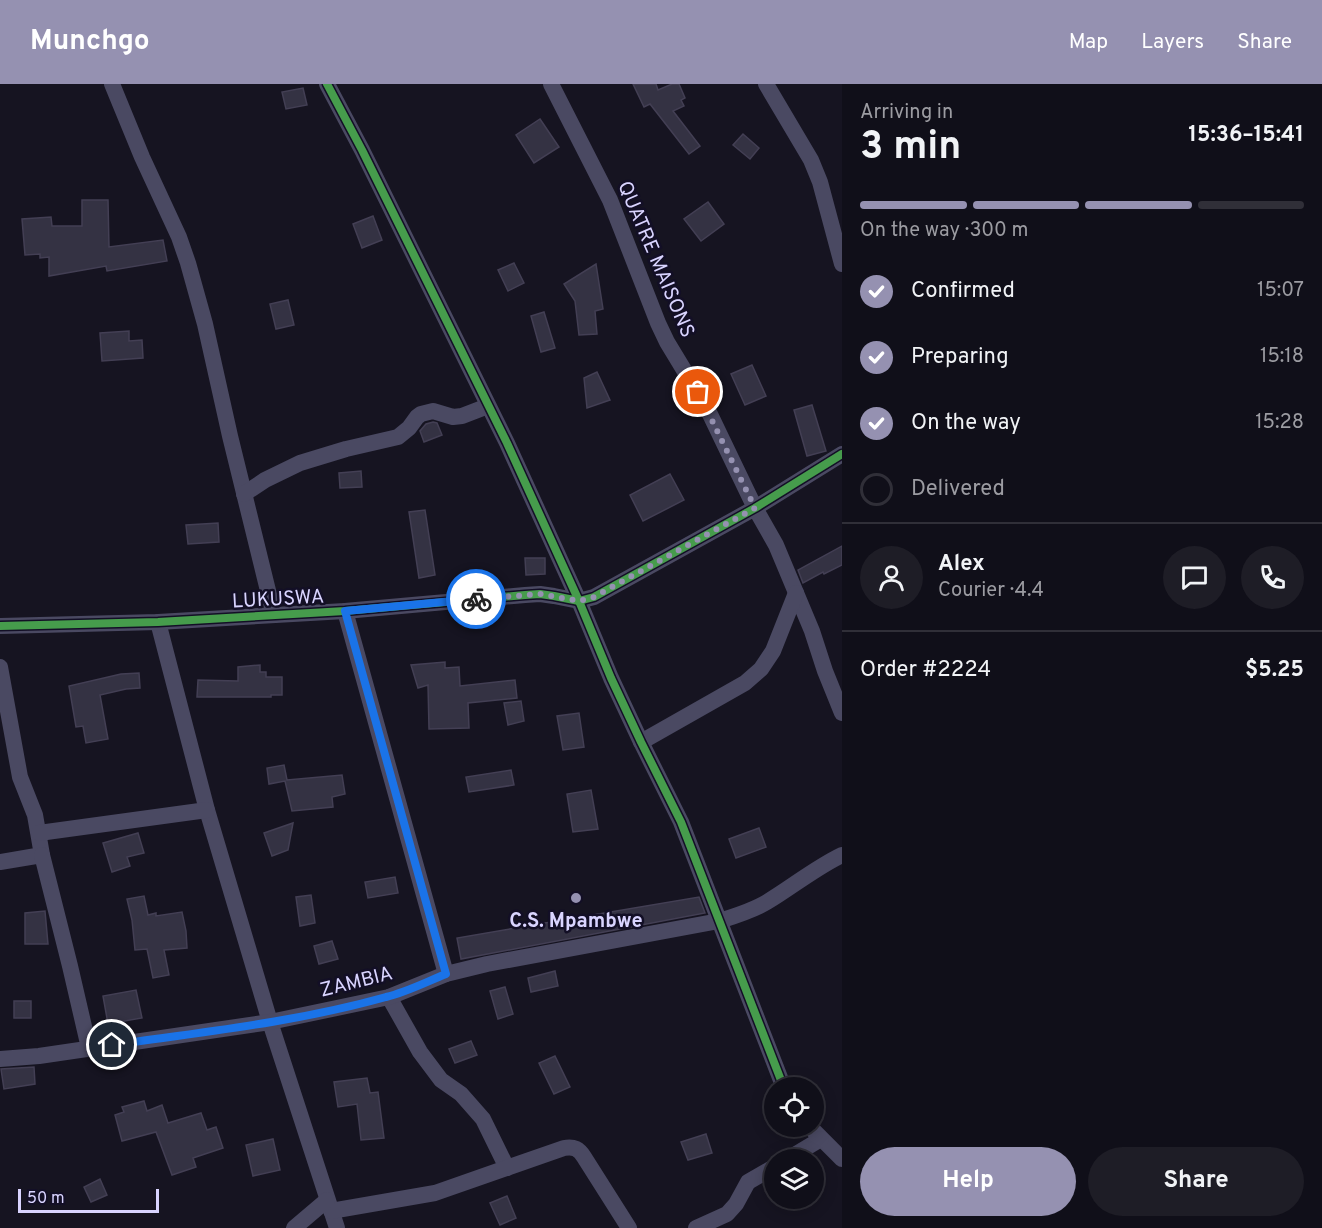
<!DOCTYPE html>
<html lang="en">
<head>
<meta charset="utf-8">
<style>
  :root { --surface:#100f19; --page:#1e1d26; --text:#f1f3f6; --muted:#9c9ca2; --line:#302f38; --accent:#9591b1 }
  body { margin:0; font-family:Overpass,sans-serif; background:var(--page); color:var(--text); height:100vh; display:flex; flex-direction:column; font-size:22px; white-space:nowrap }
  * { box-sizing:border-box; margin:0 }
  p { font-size:20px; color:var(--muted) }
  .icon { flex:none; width:33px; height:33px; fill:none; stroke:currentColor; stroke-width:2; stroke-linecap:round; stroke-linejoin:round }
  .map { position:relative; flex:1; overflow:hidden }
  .drawer { display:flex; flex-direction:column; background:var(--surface); width:480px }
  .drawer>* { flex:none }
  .tools { position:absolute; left:764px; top:993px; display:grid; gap:12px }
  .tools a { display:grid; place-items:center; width:60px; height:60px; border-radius:50%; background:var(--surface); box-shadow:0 3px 15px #0003,0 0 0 2px var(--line); font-size:30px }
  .scale { position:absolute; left:18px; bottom:15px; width:141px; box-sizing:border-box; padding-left:6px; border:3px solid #d9d4ff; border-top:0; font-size:16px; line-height:21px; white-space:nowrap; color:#d9d4ff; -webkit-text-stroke:4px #130f26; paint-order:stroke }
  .pin { position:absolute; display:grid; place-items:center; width:51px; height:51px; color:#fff; margin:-26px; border:3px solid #fff; border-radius:50%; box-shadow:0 2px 6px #0007 }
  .courier { position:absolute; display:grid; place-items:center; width:60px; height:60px; margin:-30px; border:4px solid #1a73e8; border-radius:50%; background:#fff; color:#222; box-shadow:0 2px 8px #0007 }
  .overview em { font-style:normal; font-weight:700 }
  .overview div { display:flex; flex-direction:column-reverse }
  .overview { display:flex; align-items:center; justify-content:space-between; height:102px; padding:0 18px }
  h1 { font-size:39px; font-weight:700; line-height:45px }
  .bar { display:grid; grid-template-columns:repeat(4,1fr); gap:9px 6px; align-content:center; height:72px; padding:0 18px }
  .bar i { height:8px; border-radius:4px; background:var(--line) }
  .bar .selected { background:var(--accent) }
  .bar p { grid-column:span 4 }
  .line { display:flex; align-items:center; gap:15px; padding:0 18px; border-top:2px solid var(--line) }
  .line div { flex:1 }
  .round { display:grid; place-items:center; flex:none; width:63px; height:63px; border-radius:32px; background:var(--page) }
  ol { padding:0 18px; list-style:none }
  li { display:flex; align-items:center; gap:18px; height:66px }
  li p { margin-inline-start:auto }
  li .icon { padding:6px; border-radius:50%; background:var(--accent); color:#fff; stroke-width:4 }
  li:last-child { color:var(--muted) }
  li i { width:33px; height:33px; border:3px solid var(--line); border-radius:50% }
  .button { display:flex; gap:12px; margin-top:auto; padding:12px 18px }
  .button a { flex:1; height:69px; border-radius:36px; background:var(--accent); color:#fff; font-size:24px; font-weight:700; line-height:69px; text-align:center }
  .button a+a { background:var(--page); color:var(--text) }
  header { display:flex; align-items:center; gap:36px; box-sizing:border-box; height:84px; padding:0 30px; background:var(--accent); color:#fff }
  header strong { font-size:28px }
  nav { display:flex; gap:33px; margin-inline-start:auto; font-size:21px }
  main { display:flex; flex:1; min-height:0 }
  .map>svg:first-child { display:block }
</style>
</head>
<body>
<header>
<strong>Munchgo</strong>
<nav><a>Map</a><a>Layers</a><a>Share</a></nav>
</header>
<main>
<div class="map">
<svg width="842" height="1144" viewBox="0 0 842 1144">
  <rect width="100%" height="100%" fill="#161421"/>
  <g fill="#343243" stroke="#433f54" stroke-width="1.5">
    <path d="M633,0H656L658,6L672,0H679L685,14L681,16L684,22L673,27L700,62L689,70L650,20L644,23Z"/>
    <path d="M303,4L307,21L286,25L282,8Z"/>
    <path d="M540,35L559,63L534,79L516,51Z"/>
    <path d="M743,50L759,64L750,75L733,61Z"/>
    <path d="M82,116H108L109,163L163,156L167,177L107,187L106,182L49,192V173L40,174V170L25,171L22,135L51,133L52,142H82Z"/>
    <path d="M708,118L724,140L701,157L684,135Z"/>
    <path d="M373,132L382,156L362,164L353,140Z"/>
    <path d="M514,179L524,199L508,207L498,186Z"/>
    <path d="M596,180L603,225L595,227L597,250L579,251L575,217L564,200Z"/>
    <path d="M288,216L294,241L276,245L270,220Z"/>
    <path d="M544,228L555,264L541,268L531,232Z"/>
    <path d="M129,247V257L142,256L143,274L102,277L100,249Z"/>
    <path d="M752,281L766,312L745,321L731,290Z"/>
    <path d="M597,288L610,316L587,324L584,294Z"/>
    <path d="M812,321L826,367L807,372L794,326Z"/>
    <path d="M433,338L437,339L442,351L424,358L420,347L426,340Z"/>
    <path d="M361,387L362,403L340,404L339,389Z"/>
    <path d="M670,390L684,416L643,437L630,411Z"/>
    <path d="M425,426L435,491L419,494L409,428Z"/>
    <path d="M218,439L219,458L188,460L186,441Z"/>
    <path d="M842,462V481L824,490L823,488L803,499L798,486Z"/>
    <path d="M525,474H545V490L526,491Z"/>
    <path d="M445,578V584L459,583L460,602L515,596L517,614L468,619L469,644L429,645L428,601L418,604L411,581Z"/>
    <path d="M260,581V588H266V593H282V611H271V613H197L198,596L238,597V583Z"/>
    <path d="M139,589L140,604L126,605L100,611L108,655L86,659L83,642L76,643L69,602L121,590Z"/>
    <path d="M521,617L524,637L508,641L504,619Z"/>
    <path d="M579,629L584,663L563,666L557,632Z"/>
    <path d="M284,681L287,696L342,691L345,710L332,713L333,723L292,727L285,697L269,700L267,684Z"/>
    <path d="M511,686L514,701L469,708L466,693Z"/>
    <path d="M591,706L598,745L573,748L567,710Z"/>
    <path d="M293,739L288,766L272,772L264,749Z"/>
    <path d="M759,744L766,763L736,774L729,755Z"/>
    <path d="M138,749L144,769L127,773L130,782L112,788L103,759Z"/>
    <path d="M395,793L398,809L368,814L365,798Z"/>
    <path d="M311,811L315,839L300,842L296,813Z"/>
    <path d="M144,812L148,831L156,829V832L182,828L186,847L187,864L164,866L169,891L153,894L147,865L135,866L132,836L127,815Z"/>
    <path d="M699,813L705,829L461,875L457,854Z"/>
    <path d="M45,827L48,860H25V829Z"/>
    <path d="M332,857L338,875L319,880L314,862Z"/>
    <path d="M555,887L558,902L531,908L528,894Z"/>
    <path d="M505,903L513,930L498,935L490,907Z"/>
    <path d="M136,906L142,934L108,940L103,912Z"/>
    <rect x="14" y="917" width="17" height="17"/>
    <path d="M471,957L477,971L455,979L449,965Z"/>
    <path d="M555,972L570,1003L554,1010L539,979Z"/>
    <path d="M34,983L35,1000L4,1005L1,985Z"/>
    <path d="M367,994L370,1009L378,1008L384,1054L361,1056L357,1020L338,1023L334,998Z"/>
    <path d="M144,1017L147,1027L162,1021L168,1039L201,1029L207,1046L216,1043L223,1064L193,1074L196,1083L172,1091L156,1048L122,1057L115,1031L124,1028L122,1023Z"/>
    <path d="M706,1050L712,1069L688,1076L681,1058Z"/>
    <path d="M273,1055L280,1086L253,1092L246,1061Z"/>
    <path d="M100,1095L107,1111L91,1118L84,1103Z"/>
    <path d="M507,1112L516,1134L500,1141L490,1119Z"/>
  </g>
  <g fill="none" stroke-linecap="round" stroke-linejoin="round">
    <g stroke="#4a4962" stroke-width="16">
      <path d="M112,0L142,73L179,153L188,179L205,240L230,352L274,531"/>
      <path d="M327,0L362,66L507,359L579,517L611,594L641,658L681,738L784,1004"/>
      <path d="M551,0L610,116L658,239L667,258L707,324L755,424L776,461L812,547L825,587L842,629"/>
      <path d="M766,0L811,76L820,98L842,180"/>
      <path d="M244,410L265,396L300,379L346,365L398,353L409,344L417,333L421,330L433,327L453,333L462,332L488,322"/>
      <path d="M345,527L446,890"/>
      <path d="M158,538L207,726L270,938L337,1144"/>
      <path d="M0,542L158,538L345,527L525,511L540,510L554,512L579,517L594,513L755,424L842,370"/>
      <path d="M0,583L20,693L35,731L42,771L0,778"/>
      <path d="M641,658L745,599L761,585L773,567L796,509"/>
      <path d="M39,749L207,726"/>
      <path d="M42,771L70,882L89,964"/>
      <path d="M389,913L420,968L441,996L461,1010L483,1035L507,1084"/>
      <path d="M0,975L39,972L270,938L389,913L446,890L487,880L719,837C735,832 752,827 767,818C792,803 815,784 842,771"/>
      <path d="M809,1042L842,1075"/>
      <path d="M786,1076L821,1055"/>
      <path d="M331,1127L435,1109L564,1064C574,1062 579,1065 584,1073L629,1144"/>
      <path d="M294,1144L327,1116"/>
      <path d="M696,1144L727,1130L736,1120L748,1098L774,1083"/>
    </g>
    <defs>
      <g id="cycleway">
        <path d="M327,0L362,66L507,359L579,517L611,594L641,658L681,738L784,1004"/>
        <path d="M0,542L158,538L345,527L525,511L540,510L554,512L579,517L594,513L755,424L842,370"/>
      </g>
    </defs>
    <use href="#cycleway" stroke="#130f26" stroke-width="11"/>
    <use href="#cycleway" stroke="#469c4c" stroke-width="8"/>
  </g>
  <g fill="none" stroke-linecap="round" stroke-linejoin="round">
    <path stroke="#9591b1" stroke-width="6" stroke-dasharray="0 10.8" d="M476,515L540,510L579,517L594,513L755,424L698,308"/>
    <path stroke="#1a73e8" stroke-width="8" d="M112,961C203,948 297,938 386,913C407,908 426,898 446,890L345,527L476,515"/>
  </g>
  <circle fill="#9591b1" stroke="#130f26" stroke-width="2" cx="576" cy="814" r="6"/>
  <g text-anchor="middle" stroke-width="5" stroke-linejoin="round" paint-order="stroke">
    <g font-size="20" fill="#d9d4ff" stroke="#130f26">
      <text transform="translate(657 175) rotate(67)" y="7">QUATRE MAISONS</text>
      <text transform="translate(278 514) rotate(-3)" y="7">LUKUSWA</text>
      <text transform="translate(356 897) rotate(-14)" y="7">ZAMBIA</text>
    </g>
    <g font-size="20" font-weight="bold" fill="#d9d4ff" stroke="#130f26">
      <text x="576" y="843">C.S. Mpambwe</text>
    </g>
  </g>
</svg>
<div class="tools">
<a><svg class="icon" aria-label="locate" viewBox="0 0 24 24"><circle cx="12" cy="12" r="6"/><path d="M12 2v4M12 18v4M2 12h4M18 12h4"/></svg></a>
<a><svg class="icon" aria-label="layers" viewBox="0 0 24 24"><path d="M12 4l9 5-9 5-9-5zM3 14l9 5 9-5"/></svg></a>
</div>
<div class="scale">50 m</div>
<div class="pin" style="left:698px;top:308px;background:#ea580c"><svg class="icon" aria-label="bag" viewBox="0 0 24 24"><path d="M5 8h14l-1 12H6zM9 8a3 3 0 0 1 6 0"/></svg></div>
<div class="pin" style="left:112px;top:961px;background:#1f2937"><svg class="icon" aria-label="home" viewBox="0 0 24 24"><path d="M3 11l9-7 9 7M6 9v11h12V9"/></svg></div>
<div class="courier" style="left:476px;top:515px"><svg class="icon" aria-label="bike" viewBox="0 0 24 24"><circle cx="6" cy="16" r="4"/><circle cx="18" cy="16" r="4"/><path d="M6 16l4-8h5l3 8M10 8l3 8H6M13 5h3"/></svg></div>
</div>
<section class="drawer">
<div class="overview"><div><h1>3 min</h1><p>Arriving in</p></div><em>15:36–15:41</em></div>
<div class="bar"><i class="selected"></i><i class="selected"></i><i class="selected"></i><i></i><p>On the way · 300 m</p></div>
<ol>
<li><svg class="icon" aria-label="check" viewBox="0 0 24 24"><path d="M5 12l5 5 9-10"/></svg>Confirmed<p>15:07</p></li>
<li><svg class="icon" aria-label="check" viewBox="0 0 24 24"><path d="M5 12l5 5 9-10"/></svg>Preparing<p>15:18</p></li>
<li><svg class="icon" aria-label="check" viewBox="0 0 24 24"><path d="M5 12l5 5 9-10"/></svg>On the way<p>15:28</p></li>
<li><i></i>Delivered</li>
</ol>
<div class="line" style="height:108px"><a class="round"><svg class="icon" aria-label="person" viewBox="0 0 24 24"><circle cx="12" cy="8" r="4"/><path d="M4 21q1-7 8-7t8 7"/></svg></a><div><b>Alex</b><p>Courier · 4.4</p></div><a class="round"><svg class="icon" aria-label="chat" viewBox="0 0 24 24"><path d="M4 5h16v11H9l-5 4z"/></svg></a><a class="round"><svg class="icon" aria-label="phone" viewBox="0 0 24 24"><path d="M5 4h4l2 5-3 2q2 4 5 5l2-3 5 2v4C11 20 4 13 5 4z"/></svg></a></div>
<div class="line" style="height:78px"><div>Order #2224</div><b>$5.25</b></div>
<div class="button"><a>Help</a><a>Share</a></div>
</section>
</main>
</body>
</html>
